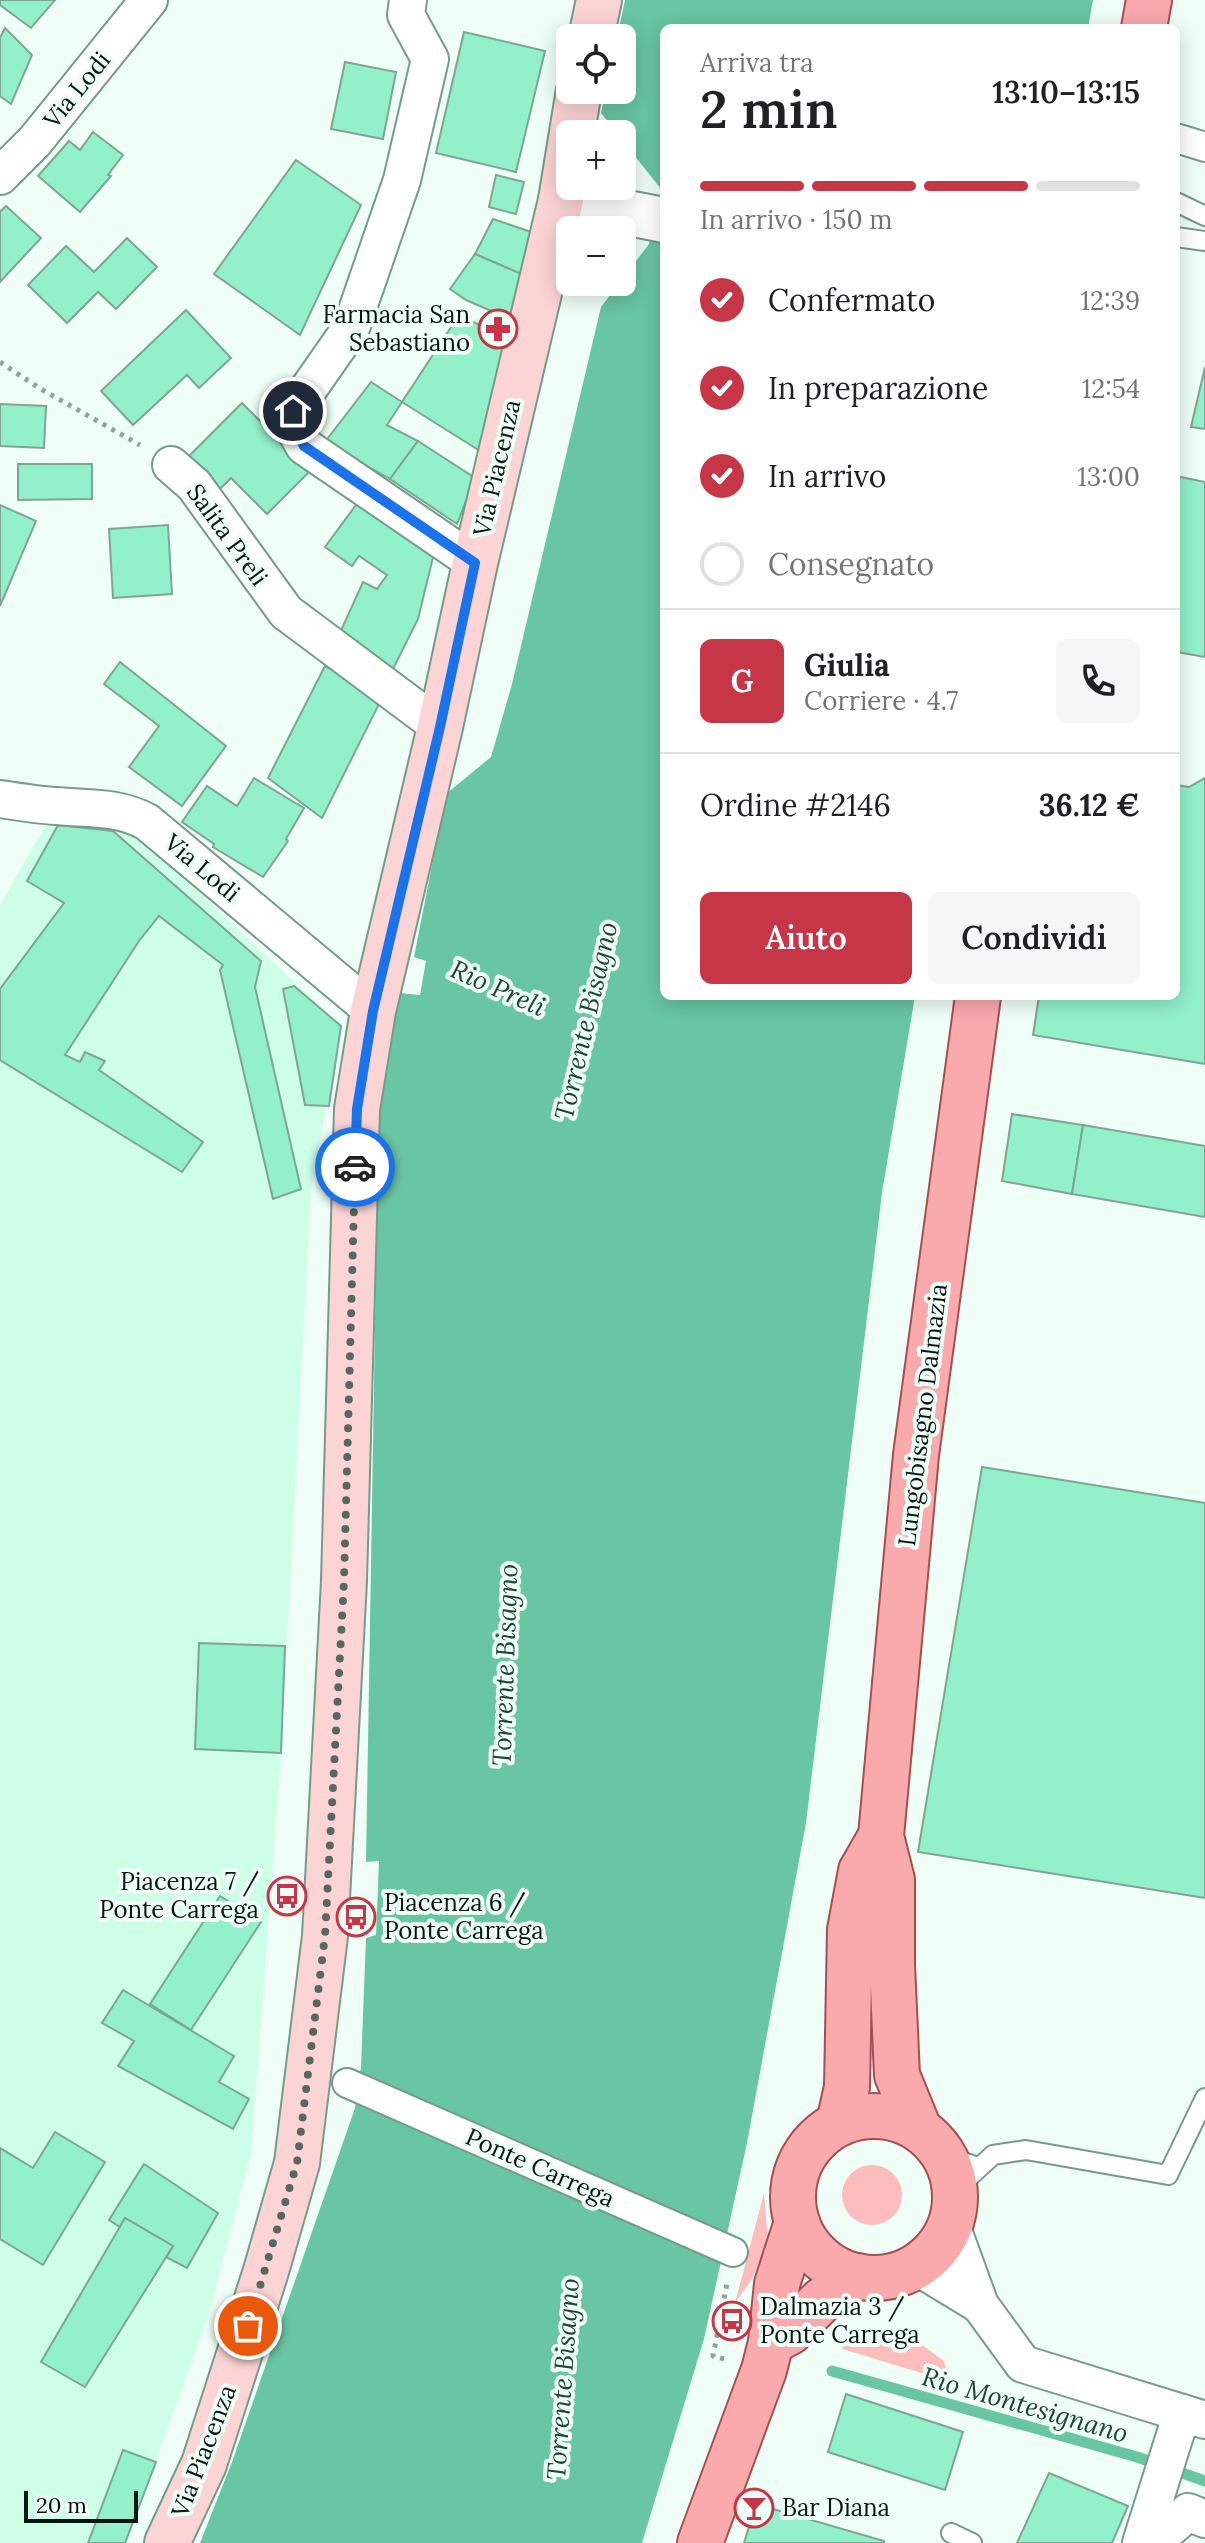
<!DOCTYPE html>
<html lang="it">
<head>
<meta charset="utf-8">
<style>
  :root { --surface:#fff; --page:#f6f6f6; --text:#202124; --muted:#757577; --line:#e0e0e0; --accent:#c63646 }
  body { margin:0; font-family:Lora,serif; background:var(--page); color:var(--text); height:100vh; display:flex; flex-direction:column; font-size:30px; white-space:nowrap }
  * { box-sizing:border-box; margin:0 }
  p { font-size:26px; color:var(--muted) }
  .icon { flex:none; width:44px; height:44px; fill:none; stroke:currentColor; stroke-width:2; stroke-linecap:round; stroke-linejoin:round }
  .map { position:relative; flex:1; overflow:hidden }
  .side { position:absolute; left:660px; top:24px; width:520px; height:976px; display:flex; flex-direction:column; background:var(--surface); border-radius:12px; box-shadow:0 4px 20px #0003 }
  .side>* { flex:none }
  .buttons { position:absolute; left:556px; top:24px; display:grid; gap:16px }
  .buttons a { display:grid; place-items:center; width:80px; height:80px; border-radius:12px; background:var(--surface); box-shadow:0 4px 20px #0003; font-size:40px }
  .scale { position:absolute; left:24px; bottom:20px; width:114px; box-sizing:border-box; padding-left:8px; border:4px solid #071610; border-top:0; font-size:22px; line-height:28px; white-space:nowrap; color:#071610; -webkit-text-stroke:6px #effff8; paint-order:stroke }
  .pin { position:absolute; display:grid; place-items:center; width:68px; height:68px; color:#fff; margin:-34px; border:4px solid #fff; border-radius:50%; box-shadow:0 2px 8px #0007 }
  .courier { position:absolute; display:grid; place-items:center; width:80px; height:80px; margin:-40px; border:6px solid #1a73e8; border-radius:50%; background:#fff; color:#222; box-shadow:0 2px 10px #0007 }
  .overview em { font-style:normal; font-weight:600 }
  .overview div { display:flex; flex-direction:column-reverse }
  .overview { display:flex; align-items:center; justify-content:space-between; height:136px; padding:0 40px }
  h1 { font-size:52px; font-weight:600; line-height:60px }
  .bar { display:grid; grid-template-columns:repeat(4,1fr); gap:12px 8px; align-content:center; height:96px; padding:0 40px }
  .bar i { height:10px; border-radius:6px; background:var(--line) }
  .bar .active { background:var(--accent) }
  .bar p { grid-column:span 4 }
  .line { display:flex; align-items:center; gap:20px; padding:0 40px; border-top:2px solid var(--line) }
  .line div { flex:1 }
  .round { display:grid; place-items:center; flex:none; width:84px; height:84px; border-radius:12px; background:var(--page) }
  ol { padding:0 40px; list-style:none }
  li { display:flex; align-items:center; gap:24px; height:88px }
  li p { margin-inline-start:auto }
  li .icon { padding:8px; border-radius:50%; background:var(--accent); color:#fff; stroke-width:4 }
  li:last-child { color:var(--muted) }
  li i { width:44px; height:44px; border:4px solid var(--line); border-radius:50% }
  .primary-button { display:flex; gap:16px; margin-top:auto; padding:16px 40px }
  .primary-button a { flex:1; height:92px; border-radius:12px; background:var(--accent); color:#fff; font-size:32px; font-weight:600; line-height:92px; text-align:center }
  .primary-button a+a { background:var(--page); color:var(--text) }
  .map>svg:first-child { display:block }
</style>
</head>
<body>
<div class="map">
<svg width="1205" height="2543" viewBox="0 0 1205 2543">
  <rect width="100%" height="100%" fill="#effff8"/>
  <path fill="#ccfee8" d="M54,811L117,817L341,1026L311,1187L281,1753L251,2153L209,2312L127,2543H0V905Z"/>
  <g fill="#fdbdbc">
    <circle cx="872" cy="2195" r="30"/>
    <path d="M764,2193L768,2240L752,2279L735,2303Z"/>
    <path d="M847,2332L910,2336L944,2361L948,2381L842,2349Z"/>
  </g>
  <path fill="#69c6a2" d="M625,0H1093L1088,28H664V996H915L882,1193L806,1823L747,2143L704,2339L642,2543H200L232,2462L355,2108L361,2067L366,1938L376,1935L379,1861L366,1862L379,1088L400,993L420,995L426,961L414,957L446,794L491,757L512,684L601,307L649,244L661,189L622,140V134H618L601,113L606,90H622V38H617Z"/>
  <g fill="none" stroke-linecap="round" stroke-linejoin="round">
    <path stroke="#69c6a2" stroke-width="11" d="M832,2371L1137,2457L1205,2481"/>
  </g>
  <g fill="#92f0cb" stroke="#7fa594" stroke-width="2">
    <path d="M0,0H55L31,28L0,5Z"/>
    <path d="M5,28L32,55L11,104L0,96V38Z"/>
    <path d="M464,32L545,51L516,172L436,153Z"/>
    <path d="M345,62L396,72L383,139L331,129Z"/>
    <path d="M93,132L123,155L108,175L111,176L80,212L38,176L69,141L80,150Z"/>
    <path d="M296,160L361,205L300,335L214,274Z"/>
    <path d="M496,175L524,182L516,214L489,207Z"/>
    <path d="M6,206L41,238L0,282V212Z"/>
    <path d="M493,219L543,236L533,279L475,254Z"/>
    <path d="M127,238L157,267L116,309L98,292L67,323L28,285L66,246L94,272Z"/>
    <path d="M475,254L533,279L521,324L466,300L450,289Z"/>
    <path d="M186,310L231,358L199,388L187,375L133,425L101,391Z"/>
    <path d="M459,315L515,342L480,451L402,402Z"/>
    <path d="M1205,367V429L1191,427Z"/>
    <path d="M371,382L402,402L387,425L418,441L390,479L325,442Z"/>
    <path d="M242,403L310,471L267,514L231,478L213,496L181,464Z"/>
    <path d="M0,404L46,406L44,448L0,446Z"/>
    <path d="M418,441L475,478L457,524L390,479Z"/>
    <path d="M18,464H92V499L18,500Z"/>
    <path d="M1176,476L1205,482V657L1176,652Z"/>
    <path d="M364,494L437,541L418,619L391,673L339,635L363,582L377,589L387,575L359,556L352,566L325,547Z"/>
    <path d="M0,505L36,521L0,606Z"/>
    <path d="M168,525L172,594L113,598L109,529Z"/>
    <path d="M120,662L226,746L182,806L129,767L159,726L104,684Z"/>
    <path d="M325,666L381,700L322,818L268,778Z"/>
    <path d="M254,778L304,808L286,839L288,841L263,877L213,847L214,844L182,822L207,786L237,806Z"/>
    <path d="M1205,778V1064L1033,1035L1039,996H1176V785L1189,787Z"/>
    <path d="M58,825L113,831L261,961L255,987L301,1189L273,1199L220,970L223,965L159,916L139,941L65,1055L80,1062L85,1052L105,1061L99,1070L203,1142L182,1172L0,1060V989L64,903L27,881Z"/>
    <path d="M294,986L341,1026L329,1106L305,1105L283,989Z"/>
    <path d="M1012,1114L1083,1125L1072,1194L1002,1181Z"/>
    <path d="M1083,1125L1205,1146V1217L1072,1194Z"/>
    <path d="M982,1467L1205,1503V1898L918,1852Z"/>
    <path d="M199,1643L285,1646L281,1753L195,1749Z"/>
    <path d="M220,1896L261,1922L191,2030L150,2004Z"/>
    <path d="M123,1990L234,2056L219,2082L249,2099L233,2129L118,2066L134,2041L102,2023Z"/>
    <path d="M55,2132L105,2162L43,2265L0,2239V2148L33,2168Z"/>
    <path d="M144,2164L218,2213L187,2268L166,2257L173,2246L125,2218L120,2227L109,2220Z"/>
    <path d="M125,2218L173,2246L85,2387L41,2362Z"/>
    <path d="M846,2394L963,2432L945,2490L828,2452Z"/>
    <path d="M123,2450L156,2462L125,2543H88Z"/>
    <path d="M1049,2473L1128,2506L1112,2543H1017Z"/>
    <path d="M756,2504L884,2541V2543H744Z"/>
  </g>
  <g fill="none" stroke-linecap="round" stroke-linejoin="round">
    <defs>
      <g id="service">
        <path d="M1176,202L1205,216"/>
        <path d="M1176,237L1205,241"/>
        <path d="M945,2156L978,2167"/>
        <path d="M956,2189L993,2155L1026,2150L1168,2175L1205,2098"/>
        <path d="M951,2533L972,2543"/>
      </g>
      <g id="pedestrian">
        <path d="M1176,138L1205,147"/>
        <path d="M347,2083L733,2252"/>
      </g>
      <g id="minor">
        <path d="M408,0L406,15L430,59L402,180L351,328L293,411L295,430L304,446L475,563"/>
        <path d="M0,176L35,141L149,0"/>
        <path d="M171,465L194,485L286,612L440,727"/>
        <path d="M0,799C19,802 37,805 56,806C88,809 118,806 147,822L373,1011"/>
        <path d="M951,2225L980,2305L1023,2364L1205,2420"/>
        <path d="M916,2266L980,2305"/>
        <path d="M1141,2543L1182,2413"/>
        <path d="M1153,2543L1188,2512L1205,2519"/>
      </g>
      <path id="tertiary" d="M561,200L664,220"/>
      <g id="secondary">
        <path d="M591,38L599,0"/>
        <path d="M167,2543L204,2464L266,2271L297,2163L325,1936L344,1581L357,1109L373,1011L440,727L475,563L561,200L579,90"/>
      </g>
      <g id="primary">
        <path d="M1144,28L1149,0"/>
        <circle cx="874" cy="2197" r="81"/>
        <path d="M839,2123L847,2087L850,1930L861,1871L881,1836"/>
        <path d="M919,2129L897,2075L892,1965V1880L881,1836L916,1455L978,996"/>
        <path d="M771,2342L790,2332L822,2300L858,2276"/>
        <path d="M700,2543L764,2370L771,2342L777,2284L797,2222"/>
      </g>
    </defs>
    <use href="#service" stroke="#759b8a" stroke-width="22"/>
    <use href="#pedestrian" stroke="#759b8a" stroke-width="32"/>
    <use href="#minor" stroke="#759b8a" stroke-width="40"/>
    <use href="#tertiary" stroke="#759b8a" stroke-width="48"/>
    <use href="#secondary" stroke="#759b8a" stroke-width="48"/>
    <use href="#primary" stroke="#a35053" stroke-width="48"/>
    <g stroke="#92a19b" stroke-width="5" stroke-dasharray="4 6" stroke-linecap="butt">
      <path d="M0,362L39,388L140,445"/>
      <path d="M724,2359L713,2356L727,2283"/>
    </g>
    <use href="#service" stroke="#fff" stroke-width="18"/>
    <use href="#pedestrian" stroke="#fff" stroke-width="28"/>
    <use href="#minor" stroke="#fff" stroke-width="36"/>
    <use href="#tertiary" stroke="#fff" stroke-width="44"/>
    <use href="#secondary" stroke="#fdd4d6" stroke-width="44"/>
    <use href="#primary" stroke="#faa9ad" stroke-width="44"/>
  </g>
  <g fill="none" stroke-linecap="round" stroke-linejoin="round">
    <path stroke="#586861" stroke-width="8" stroke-dasharray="0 14.4" d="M248,2326L297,2163L325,1936L344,1581L355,1167"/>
    <path stroke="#1a73e8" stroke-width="10" d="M293,411L295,430L304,446L475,563L440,727L373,1011L357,1109L355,1167"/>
  </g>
  <defs>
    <symbol id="pharmacy-ring" viewBox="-11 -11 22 22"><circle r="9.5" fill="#effff8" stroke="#c63646" stroke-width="1.5"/><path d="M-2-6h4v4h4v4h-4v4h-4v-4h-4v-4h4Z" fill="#c63646"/></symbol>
    <symbol id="bus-ring" viewBox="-11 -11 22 22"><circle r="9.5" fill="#effff8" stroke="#c63646" stroke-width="1.5"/><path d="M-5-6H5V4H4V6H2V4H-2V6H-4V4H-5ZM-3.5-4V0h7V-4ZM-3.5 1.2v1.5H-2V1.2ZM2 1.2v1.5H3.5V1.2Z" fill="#c63646"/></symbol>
    <symbol id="bar-ring" viewBox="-11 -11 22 22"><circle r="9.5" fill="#effff8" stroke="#c63646" stroke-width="1.5"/><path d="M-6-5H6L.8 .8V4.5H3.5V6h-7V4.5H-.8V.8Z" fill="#c63646"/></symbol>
  </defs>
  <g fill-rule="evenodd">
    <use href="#pharmacy-ring" x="476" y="307" width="44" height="44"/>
    <use href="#bus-ring" x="265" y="1874" width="44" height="44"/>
    <use href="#bus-ring" x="334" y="1895" width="44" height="44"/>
    <use href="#bus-ring" x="710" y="2299" width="44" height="44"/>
    <use href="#bar-ring" x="732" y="2486" width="44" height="44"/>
  </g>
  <g text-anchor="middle" stroke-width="8" stroke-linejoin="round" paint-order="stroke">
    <g font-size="24" fill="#071610" stroke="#effff8">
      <text transform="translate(77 90) rotate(-51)" y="8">Via Lodi</text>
      <text transform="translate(497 468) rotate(-77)" y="8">Via Piacenza</text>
      <text transform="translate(227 535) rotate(54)" y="8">Salita Preli</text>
      <text transform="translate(202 868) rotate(40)" y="8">Via Lodi</text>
      <text transform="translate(923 1415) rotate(-83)" y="8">Lungobisagno Dalmazia</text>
      <text transform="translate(540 2168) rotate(24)" y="8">Ponte Carrega</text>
      <text transform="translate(204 2451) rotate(-69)" y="8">Via Piacenza</text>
    </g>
    <g font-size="24" fill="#071610" stroke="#effff8" text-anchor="start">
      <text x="470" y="323" text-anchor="end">Farmacia San<tspan x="470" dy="28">Sebastiano</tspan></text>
      <text x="259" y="1890" text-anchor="end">Piacenza 7 /<tspan x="259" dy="28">Ponte Carrega</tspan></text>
      <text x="384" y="1911">Piacenza 6 /<tspan x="384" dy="28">Ponte Carrega</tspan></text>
      <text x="760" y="2315">Dalmazia 3 /<tspan x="760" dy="28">Ponte Carrega</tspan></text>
      <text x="782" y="2516">Bar Diana</text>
    </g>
    <g font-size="26" font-style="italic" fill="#1c4536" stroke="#effff8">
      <text transform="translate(498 988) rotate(24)" y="9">Rio Preli</text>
      <text transform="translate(586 1021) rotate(-77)" y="9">Torrente Bisagno</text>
      <text transform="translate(505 1665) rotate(-88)" y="9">Torrente Bisagno</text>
      <text transform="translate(563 2379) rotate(-86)" y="9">Torrente Bisagno</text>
      <text transform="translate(1025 2405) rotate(16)" y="9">Rio Montesignano</text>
    </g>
  </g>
</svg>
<div class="buttons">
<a><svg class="icon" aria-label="locate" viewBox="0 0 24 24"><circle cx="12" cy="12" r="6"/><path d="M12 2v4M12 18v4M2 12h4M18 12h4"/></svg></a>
<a>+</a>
<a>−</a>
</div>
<div class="scale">20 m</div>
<div class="pin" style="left:248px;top:2326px;background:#ea580c"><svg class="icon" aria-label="bag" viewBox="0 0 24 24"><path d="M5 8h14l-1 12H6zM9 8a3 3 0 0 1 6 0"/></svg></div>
<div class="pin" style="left:293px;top:411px;background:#1f2937"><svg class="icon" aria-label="home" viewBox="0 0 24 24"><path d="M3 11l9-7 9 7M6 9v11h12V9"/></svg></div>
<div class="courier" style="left:355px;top:1167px"><svg class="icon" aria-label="car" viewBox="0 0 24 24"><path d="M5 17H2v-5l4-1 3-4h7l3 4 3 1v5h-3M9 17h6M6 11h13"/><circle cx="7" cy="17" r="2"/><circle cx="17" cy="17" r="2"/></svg></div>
<section class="side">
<div class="overview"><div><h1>2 min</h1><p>Arriva tra</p></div><em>13:10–13:15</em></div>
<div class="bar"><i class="active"></i><i class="active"></i><i class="active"></i><i></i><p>In arrivo · 150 m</p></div>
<ol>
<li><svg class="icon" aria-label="check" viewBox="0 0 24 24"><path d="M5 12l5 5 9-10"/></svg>Confermato<p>12:39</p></li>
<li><svg class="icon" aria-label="check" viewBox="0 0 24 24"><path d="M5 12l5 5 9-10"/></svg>In preparazione<p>12:54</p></li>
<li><svg class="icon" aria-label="check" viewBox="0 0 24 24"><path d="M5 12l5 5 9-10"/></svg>In arrivo<p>13:00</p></li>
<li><i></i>Consegnato</li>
</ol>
<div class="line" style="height:144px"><b class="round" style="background:var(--accent);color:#fff">G</b><div><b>Giulia</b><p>Corriere · 4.7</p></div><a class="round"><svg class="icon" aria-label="phone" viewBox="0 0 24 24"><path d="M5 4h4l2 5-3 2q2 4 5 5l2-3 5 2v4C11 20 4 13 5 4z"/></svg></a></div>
<div class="line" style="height:104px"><div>Ordine #2146</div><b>36.12 €</b></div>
<div class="primary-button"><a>Aiuto</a><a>Condividi</a></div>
</section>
</div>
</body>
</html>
